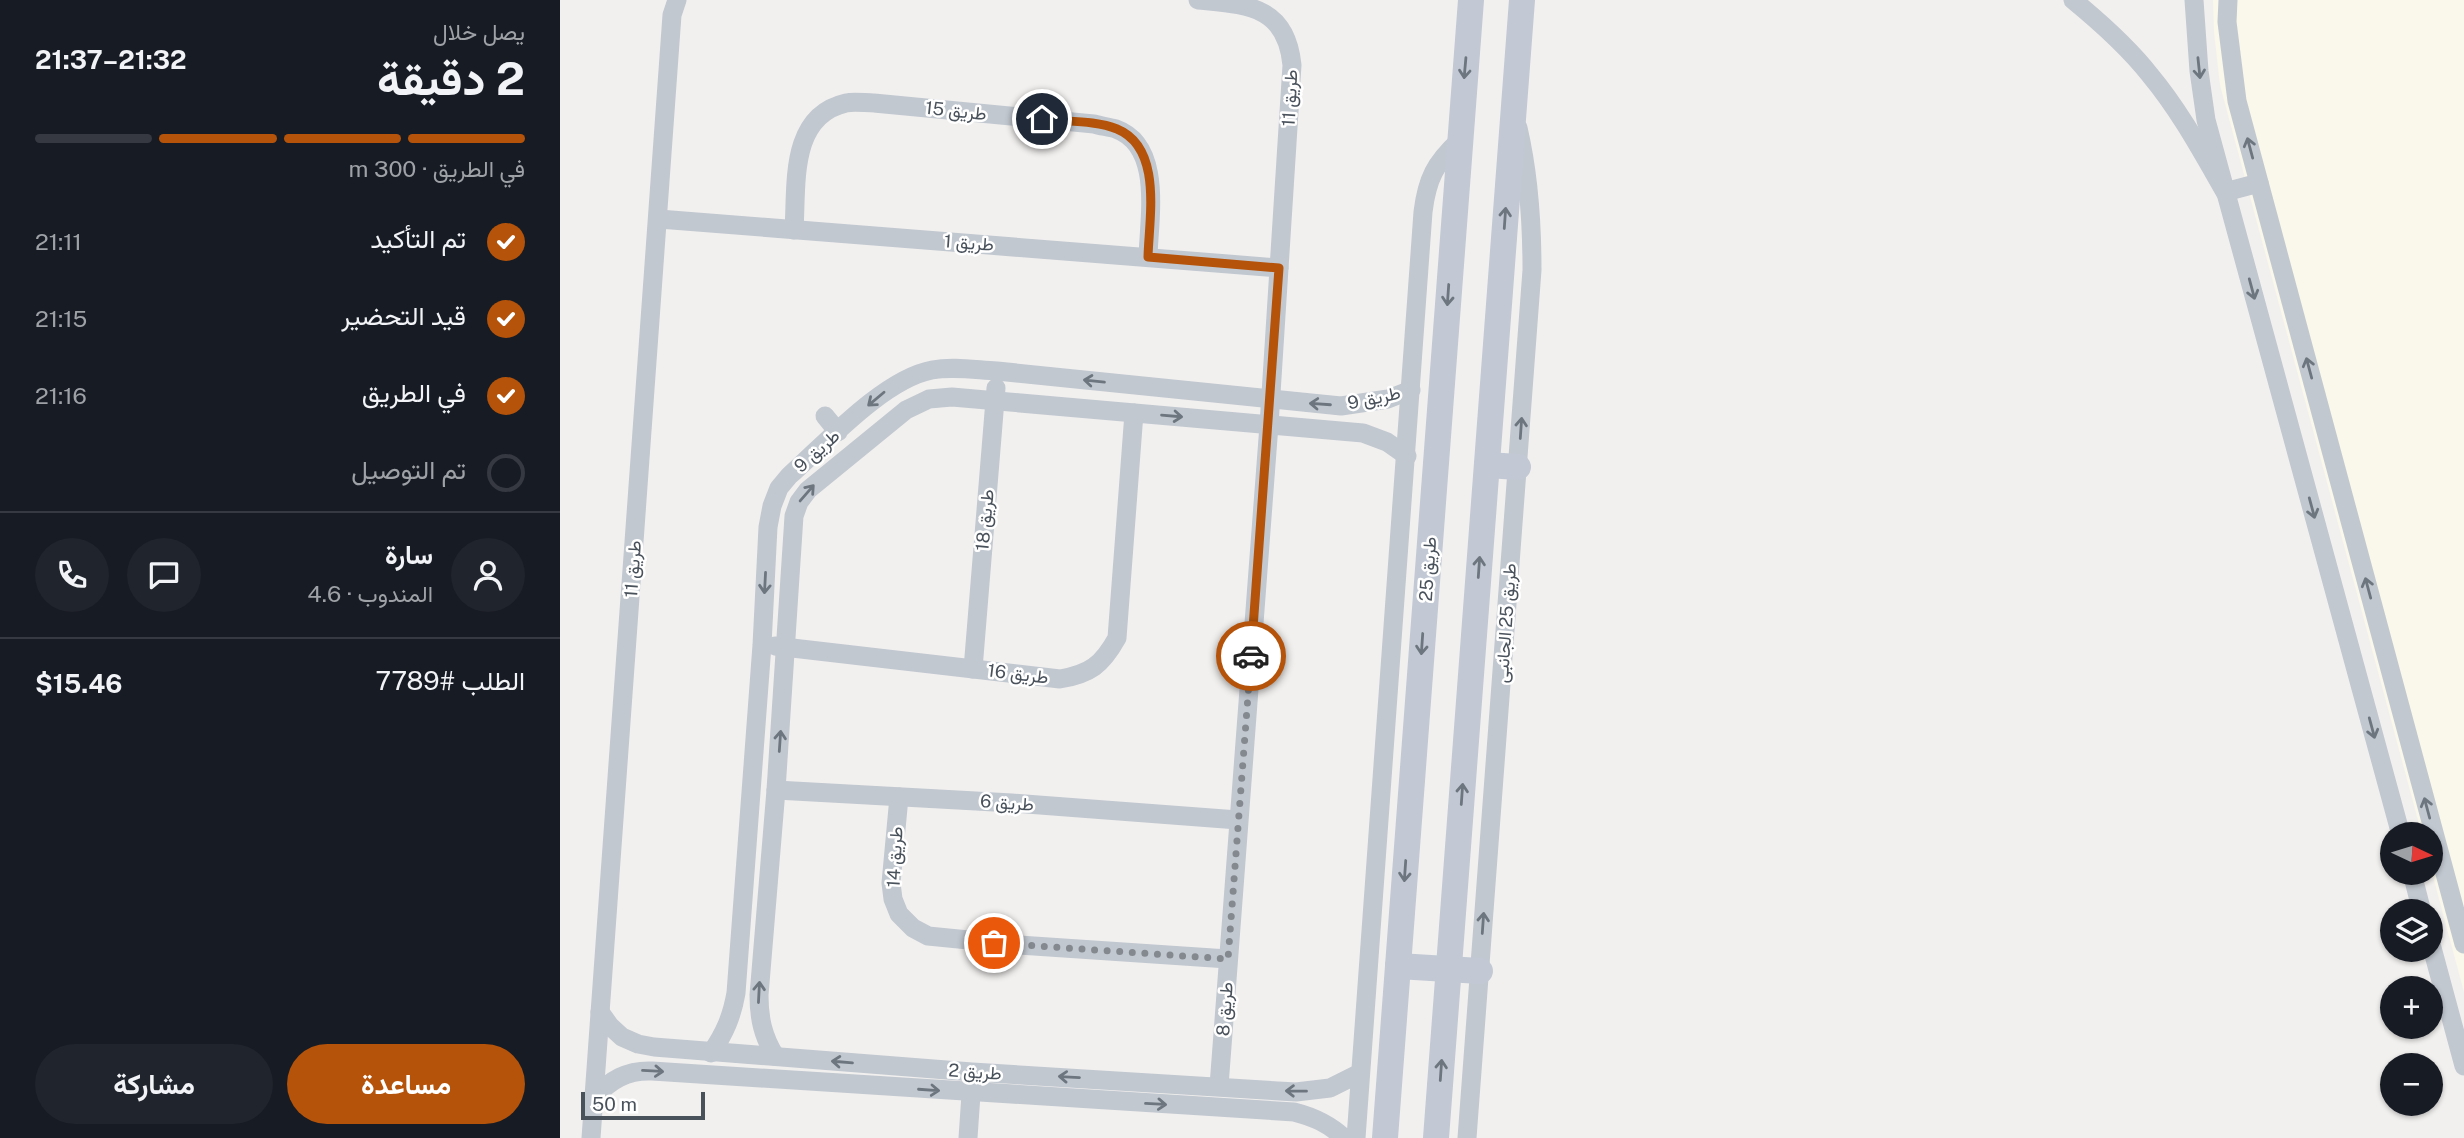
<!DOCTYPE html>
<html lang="ar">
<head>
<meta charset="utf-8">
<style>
  :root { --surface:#171b24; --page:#20242c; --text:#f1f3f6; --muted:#9ea1a6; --line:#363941; --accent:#b45309 }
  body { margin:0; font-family:"Public Sans",Vazirmatn,sans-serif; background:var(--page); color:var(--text); direction:rtl; height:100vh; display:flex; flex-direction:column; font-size:26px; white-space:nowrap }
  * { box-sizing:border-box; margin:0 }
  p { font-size:23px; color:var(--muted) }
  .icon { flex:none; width:38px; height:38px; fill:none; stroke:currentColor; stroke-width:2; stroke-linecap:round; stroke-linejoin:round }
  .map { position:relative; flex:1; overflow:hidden; direction:ltr }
  .sheet { display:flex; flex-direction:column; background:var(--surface); width:560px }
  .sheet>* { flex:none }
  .needle { width:46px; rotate:94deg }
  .buttons { position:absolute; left:1820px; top:822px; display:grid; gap:14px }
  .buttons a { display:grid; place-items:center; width:63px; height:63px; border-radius:50%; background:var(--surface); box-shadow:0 2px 5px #0004; font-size:35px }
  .scale { position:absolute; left:21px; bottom:18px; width:124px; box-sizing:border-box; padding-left:7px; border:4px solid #49515b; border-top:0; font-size:19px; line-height:24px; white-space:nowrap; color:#49515b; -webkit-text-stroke:5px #fff; paint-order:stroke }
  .pin { position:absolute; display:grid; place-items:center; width:60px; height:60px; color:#fff; margin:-30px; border:4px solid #fff; border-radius:50%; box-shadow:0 2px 7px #0007 }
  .courier { position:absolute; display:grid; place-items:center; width:70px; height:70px; margin:-35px; border:5px solid #b45309; border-radius:50%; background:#fff; color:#222; box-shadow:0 2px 9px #0007 }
  .head em { font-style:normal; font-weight:700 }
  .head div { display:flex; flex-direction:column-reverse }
  .head { display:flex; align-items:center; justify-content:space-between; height:119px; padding:0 35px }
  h1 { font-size:46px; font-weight:700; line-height:52px }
  .bar { display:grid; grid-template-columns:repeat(4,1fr); gap:10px 7px; align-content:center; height:84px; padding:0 35px }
  .bar i { height:9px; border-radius:5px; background:var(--line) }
  .bar .active { background:var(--accent) }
  .bar p { grid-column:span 4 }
  .line { display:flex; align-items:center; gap:18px; padding:0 35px; border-top:2px solid var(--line) }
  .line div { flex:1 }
  .round { display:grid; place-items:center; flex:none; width:74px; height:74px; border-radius:37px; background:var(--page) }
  ol { padding:0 35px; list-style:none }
  li { display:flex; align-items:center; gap:21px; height:77px }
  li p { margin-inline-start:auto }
  li .icon { padding:7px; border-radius:50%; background:var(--accent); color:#fff; stroke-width:4 }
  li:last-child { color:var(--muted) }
  li i { width:38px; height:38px; border:4px solid var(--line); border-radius:50% }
  .cta { display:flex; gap:14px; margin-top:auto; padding:14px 35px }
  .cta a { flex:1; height:80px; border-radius:42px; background:var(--accent); color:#fff; font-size:28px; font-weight:700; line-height:80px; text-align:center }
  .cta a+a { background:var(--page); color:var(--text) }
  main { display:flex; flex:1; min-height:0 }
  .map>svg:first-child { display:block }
</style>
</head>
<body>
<main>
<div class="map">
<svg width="1904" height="1138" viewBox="0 0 1904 1138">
  <rect width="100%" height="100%" fill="#f2f0ef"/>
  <path fill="#faf7eb" d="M1653,0H1904V992L1871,869V835H1862L1660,85L1654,32Z"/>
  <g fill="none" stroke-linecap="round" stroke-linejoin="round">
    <g stroke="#c2c8d0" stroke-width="19">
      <path d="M638,0C687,5 726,5 732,65L709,425L659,1086"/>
      <path d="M1513,0C1541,23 1568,47 1590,75C1620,111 1642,152 1665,192L1699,183"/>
      <path d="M1634,0L1639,71L1646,120L1841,835"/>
      <path d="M1668,0L1667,22L1677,101L1904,944"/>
      <path d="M99,219L719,268"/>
      <path d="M234,230C237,184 229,116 286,103C294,101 305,103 314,103L534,124C541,126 549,127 556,129C603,146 589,218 588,257"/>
      <path d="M265,416L278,432"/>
      <path d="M215,646L500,679C530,674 542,665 557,638L574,413"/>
      <path d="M413,669L436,388"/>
      <path d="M216,790L452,803L678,820"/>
      <path d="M339,797L331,883L333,899L339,914L353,928L368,936L459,945L668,959"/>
      <path d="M1852,873L1862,912"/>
      <path d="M1871,944L1904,1066"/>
      <path d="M40,1012L50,1026L62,1037L78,1044L94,1047L412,1072L736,1092L770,1088L800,1073"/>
      <path d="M151,1053C165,1033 172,1016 176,993L202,645L208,527L212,506L219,488L229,476C266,443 324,379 372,370C393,366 416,370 437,371L781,406L828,399L851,390"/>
      <path d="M215,1056C203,1036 199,1019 199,995L216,790L234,516L239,502L248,490L346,410L369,399L392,397L803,433L827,442L847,456"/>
      <path d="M34,1098C50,1080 67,1070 92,1071L734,1112C754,1117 769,1124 784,1138"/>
      <path d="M31,1138L112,15L117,0"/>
      <path d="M408,1138L412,1080"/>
      <path d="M796,1138L863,212C867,179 875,163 900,140"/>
      <path d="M907,1138L972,270C972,222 969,175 958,128"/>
    </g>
    <g stroke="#c2c9d4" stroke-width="26">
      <path d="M927,465L958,467"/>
      <path d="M838,966L920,971"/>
      <path d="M825,1138L911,0"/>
      <path d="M876,1138L962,0"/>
    </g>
  </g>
  <defs><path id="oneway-shaft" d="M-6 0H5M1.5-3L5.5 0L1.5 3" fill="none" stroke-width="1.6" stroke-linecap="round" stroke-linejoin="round" transform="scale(1.75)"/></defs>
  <g stroke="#6d757f">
    <use href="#oneway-shaft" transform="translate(905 68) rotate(95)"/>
    <use href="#oneway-shaft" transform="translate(945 218) rotate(-86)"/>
    <use href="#oneway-shaft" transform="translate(888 295) rotate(94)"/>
    <use href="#oneway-shaft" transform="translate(919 567) rotate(-86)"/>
    <use href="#oneway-shaft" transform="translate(862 644) rotate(94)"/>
    <use href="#oneway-shaft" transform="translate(902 794) rotate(-86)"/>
    <use href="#oneway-shaft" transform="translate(845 871) rotate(94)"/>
    <use href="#oneway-shaft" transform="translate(881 1070) rotate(-86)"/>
  </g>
  <g stroke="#6d757e">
    <use href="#oneway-shaft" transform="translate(1639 68) rotate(84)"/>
    <use href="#oneway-shaft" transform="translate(1690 148) rotate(-105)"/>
    <use href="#oneway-shaft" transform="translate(1692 289) rotate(75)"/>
    <use href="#oneway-shaft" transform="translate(1749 368) rotate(-105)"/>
    <use href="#oneway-shaft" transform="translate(534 381) rotate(-174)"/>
    <use href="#oneway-shaft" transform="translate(316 399) rotate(140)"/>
    <use href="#oneway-shaft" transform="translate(760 404) rotate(-176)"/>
    <use href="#oneway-shaft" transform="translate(612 416) rotate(5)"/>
    <use href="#oneway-shaft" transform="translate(961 428) rotate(-86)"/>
    <use href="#oneway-shaft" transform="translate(247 493) rotate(-49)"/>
    <use href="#oneway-shaft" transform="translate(1752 508) rotate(75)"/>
    <use href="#oneway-shaft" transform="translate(205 583) rotate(93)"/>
    <use href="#oneway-shaft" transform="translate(1808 588) rotate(-105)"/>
    <use href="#oneway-shaft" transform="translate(1812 728) rotate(75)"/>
    <use href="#oneway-shaft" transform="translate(220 741) rotate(-86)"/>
    <use href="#oneway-shaft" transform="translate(1867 808) rotate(-105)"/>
    <use href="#oneway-shaft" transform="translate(923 923) rotate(-86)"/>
    <use href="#oneway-shaft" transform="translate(199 992) rotate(-87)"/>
    <use href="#oneway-shaft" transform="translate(282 1062) rotate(-175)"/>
    <use href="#oneway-shaft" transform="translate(93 1071) rotate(3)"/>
    <use href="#oneway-shaft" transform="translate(509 1077) rotate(-177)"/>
    <use href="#oneway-shaft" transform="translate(369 1090) rotate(4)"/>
    <use href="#oneway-shaft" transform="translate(736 1091) rotate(-179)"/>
    <use href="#oneway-shaft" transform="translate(596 1104) rotate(3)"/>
  </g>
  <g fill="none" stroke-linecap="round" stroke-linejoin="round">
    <path stroke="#84898f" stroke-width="7" stroke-dasharray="0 12.6" d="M434,943L668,959L691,656"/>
    <path stroke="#b45309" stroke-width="9" d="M482,119C505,122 535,120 557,129C603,148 589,218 588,257L719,268L691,656"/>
  </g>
  <g text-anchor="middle" stroke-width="5" stroke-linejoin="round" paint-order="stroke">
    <g font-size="18" fill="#49515b" stroke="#fff">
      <text transform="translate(730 98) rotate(-87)" y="6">طريق 11</text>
      <text transform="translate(396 111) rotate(6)" y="6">طريق 15</text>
      <text transform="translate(409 243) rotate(4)" y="6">طريق 1</text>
      <text transform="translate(814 398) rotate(-12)" y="6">طريق 9</text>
      <text transform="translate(257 451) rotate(-42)" y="6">طريق 9</text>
      <text transform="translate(425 520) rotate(-85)" y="6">طريق 18</text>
      <text transform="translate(73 569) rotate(-86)" y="6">طريق 11</text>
      <text transform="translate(868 569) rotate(-86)" y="6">طريق 25</text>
      <text transform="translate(946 623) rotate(-86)" y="6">طريق 25 الجانبى</text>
      <text transform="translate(458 674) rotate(7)" y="6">طريق 16</text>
      <text transform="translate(447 803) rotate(4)" y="6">طريق 6</text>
      <text transform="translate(335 857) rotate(-87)" y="6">طريق 14</text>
      <text transform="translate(665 1009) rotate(-86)" y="6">طريق 8</text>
      <text transform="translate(415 1072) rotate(4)" y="6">طريق 2</text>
    </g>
  </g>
</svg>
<div class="buttons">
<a><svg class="needle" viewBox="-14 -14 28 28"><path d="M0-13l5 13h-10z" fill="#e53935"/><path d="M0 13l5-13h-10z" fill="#9ea1a6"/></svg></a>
<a><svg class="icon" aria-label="layers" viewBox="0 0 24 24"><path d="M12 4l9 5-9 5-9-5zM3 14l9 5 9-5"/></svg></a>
<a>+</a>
<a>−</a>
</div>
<div class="scale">50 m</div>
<div class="pin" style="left:434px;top:943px;background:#ea580c"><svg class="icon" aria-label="bag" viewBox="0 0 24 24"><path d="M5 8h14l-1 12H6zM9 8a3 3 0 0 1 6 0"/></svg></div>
<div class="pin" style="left:482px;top:119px;background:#1f2937"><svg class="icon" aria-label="home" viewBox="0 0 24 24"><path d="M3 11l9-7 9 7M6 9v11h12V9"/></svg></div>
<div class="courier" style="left:691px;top:656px"><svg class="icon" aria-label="car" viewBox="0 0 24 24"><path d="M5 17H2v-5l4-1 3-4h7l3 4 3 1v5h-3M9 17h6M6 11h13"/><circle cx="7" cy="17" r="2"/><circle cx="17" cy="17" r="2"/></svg></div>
</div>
<section class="sheet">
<div class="head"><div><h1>2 دقيقة</h1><p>يصل خلال</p></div><em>21:32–21:37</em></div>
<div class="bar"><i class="active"></i><i class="active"></i><i class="active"></i><i></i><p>في الطريق · 300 m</p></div>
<ol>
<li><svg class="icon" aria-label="check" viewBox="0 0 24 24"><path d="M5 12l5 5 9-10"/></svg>تم التأكيد<p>21:11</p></li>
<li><svg class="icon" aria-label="check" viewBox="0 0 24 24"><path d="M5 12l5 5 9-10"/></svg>قيد التحضير<p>21:15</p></li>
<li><svg class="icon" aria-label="check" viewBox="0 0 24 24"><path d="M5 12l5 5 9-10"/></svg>في الطريق<p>21:16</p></li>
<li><i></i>تم التوصيل</li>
</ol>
<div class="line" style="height:126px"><a class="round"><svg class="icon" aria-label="person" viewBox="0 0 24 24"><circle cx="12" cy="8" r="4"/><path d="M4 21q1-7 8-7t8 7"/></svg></a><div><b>سارة</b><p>المندوب · 4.6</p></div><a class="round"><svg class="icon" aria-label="chat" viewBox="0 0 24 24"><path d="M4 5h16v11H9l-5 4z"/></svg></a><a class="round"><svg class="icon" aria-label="phone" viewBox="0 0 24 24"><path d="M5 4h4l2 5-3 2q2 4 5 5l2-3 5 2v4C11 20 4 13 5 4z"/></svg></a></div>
<div class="line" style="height:91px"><div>الطلب #7789</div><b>$15.46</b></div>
<div class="cta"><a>مساعدة</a><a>مشاركة</a></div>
</section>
</main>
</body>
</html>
